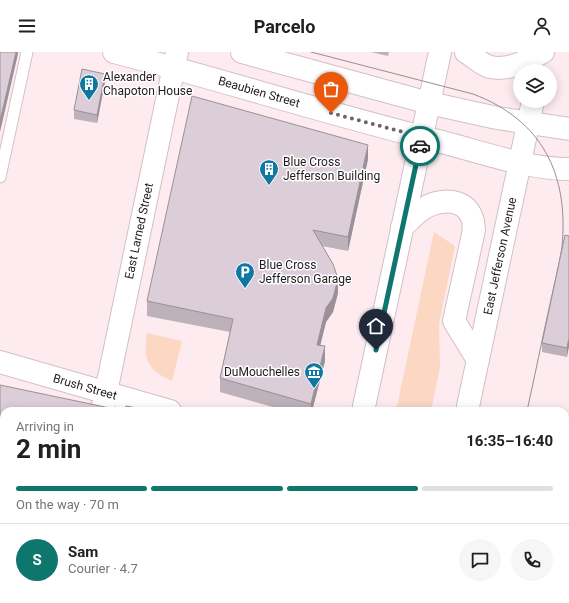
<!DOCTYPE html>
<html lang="en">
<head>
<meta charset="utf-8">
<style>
  :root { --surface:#fff; --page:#f6f6f6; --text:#202124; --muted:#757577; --line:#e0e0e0; --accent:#0f766e }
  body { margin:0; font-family:Roboto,sans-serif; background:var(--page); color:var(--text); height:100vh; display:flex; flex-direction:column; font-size:15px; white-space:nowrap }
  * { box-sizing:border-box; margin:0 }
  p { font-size:13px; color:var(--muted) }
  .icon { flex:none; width:22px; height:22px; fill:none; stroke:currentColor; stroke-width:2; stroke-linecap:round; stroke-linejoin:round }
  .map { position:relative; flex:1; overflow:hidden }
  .sheet { position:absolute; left:0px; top:355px; width:569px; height:196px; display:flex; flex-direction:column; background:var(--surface); border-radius:12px 12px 0 0; box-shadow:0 2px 10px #0003 }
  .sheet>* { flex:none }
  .controls { position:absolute; left:513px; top:12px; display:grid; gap:8px }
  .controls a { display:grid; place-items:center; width:44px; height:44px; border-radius:50%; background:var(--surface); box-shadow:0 2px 10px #0003; font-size:20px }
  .pin { position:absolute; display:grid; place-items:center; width:34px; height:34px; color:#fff; margin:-41px -17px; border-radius:50% 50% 50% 0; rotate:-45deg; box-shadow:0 0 4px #0007 }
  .pin .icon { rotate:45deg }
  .courier { position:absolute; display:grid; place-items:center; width:40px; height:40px; margin:-20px; border:3px solid #0f766e; border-radius:50%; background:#fff; color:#222; box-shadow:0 1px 5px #0007 }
  .headline em { font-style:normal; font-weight:700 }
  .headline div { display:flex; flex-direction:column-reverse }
  .headline { display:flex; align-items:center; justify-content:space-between; height:68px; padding:0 16px }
  h1 { font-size:26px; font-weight:700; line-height:30px }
  .bar { display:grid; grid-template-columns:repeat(4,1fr); gap:6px 4px; align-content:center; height:48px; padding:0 16px }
  .bar i { height:5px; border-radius:3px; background:var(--line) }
  .bar .selected { background:var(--accent) }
  .bar p { grid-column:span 4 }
  .line { display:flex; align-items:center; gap:10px; padding:0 16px; border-top:1px solid var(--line) }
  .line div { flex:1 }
  .round { display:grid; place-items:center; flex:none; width:42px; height:42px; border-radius:21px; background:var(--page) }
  header { display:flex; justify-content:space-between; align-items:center; height:52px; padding:0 16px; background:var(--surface); font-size:18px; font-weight:700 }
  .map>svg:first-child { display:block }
</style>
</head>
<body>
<header><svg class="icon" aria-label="menu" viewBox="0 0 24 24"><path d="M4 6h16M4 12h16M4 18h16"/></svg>Parcelo<svg class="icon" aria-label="person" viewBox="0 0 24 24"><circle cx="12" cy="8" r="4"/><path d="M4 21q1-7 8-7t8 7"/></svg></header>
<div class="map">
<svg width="569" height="551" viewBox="0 0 569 551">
  <rect width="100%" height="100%" fill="#fdebf0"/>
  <g fill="#fcd7c2">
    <path d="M434,180L455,194L439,272L440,315L431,359H396Z"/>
    <path d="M147,281L182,289L172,329C147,318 143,307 147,281Z"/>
    <path d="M565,472H569V520L565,539Z"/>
    <path d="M472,547H563L562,551H471Z"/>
  </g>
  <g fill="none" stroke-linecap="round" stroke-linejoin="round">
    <defs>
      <path id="lane" d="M0,125L27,0"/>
      <path id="street" d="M0,310L170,359"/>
      <g id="secondary">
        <path d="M114,0C223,28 331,63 442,90C481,100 528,117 569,117"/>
        <path d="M242,0L429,51L497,66L569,77"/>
        <path d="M102,359L177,0"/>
      </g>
      <g id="highway">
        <path d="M466,0C473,4 482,13 490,15C509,19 527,9 543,0"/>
        <path d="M402,175C408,170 414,163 421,158C436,148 464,143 472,166C474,169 473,174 474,178L454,269L478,308"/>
        <path d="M363,359L440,0"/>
        <path d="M467,359L533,49"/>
        <path d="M322,551L323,547"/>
        <path d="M427,551L428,547"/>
      </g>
    </defs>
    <use href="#lane" stroke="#d2c0c5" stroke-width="13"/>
    <use href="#street" stroke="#d2c0c5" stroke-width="24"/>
    <use href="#secondary" stroke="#d2c0c5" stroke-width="24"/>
    <use href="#highway" stroke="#d2c0c5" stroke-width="24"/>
    <use href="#lane" stroke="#fff" stroke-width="11"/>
    <use href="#street" stroke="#fff" stroke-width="22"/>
    <use href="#secondary" stroke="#fff" stroke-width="22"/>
    <use href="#highway" stroke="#fff" stroke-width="22"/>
    <g stroke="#998d90" stroke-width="1">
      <path d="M311,0L473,42C542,68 569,122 562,195C559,214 554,233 550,252C542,288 535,323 527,359"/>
      <path d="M306,551L314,547"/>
    </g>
  </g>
  <g fill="#bdb1ba">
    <path d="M371,0H389L388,4Z"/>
    <path d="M105,30L97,71L74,67V58Z"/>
    <path d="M368,107L348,199L322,194L338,241L333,260L326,270L320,293L325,309L312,359H287L220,340V326L230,280L147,264V249Z"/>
    <path d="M569,184L567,305L542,300V291Z"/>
  </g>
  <g fill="#9a9097">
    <path d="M16,0H18V2L0,80V69Z"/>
    <path d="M105,22V30L97,71V63Z"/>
    <path d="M368,93V107L348,199V185Z"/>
    <path d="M338,227V241L333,260L326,270L317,307V293L326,256Z"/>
    <path d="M569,286V295L567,305V296Z"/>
    <path d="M325,294V309L312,359H311V352Z"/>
    <path d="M569,440V451L565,454V443Z"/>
    <path d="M272,547H276L275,551H271Z"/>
  </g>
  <g fill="#dcced8" stroke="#9a9097">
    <path d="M0,0H16L0,69Z"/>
    <path d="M82,17L105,22L97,63L74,58Z"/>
    <path d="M192,44L368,93L348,185L313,178L333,212L338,227L333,246L326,256L317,293L325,294L311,352L220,326L233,267L147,249Z"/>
    <path d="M565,183L569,184V286L567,296L542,291Z"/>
    <path d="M0,333L124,359H4V547H272L271,551H0Z"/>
    <path d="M126,354L147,358V359H125Z"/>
    <path d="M569,366V440L565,443V372Z"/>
    <path d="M569,538V551H566Z"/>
  </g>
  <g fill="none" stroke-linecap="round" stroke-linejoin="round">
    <path stroke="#6e6466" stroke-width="4" stroke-dasharray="0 7.2" d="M331,61L422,85L420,94"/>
    <path stroke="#0f766e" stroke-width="5" d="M376,298L420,94"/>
  </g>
  <defs>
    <symbol id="building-pin" viewBox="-11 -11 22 30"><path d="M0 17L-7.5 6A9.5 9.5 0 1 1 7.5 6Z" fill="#0e78a3" stroke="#fff"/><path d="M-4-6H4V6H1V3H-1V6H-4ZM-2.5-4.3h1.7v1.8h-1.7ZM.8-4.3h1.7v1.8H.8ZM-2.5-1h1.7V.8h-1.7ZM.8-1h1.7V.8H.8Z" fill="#fff"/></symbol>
    <symbol id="parking-pin" viewBox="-11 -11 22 30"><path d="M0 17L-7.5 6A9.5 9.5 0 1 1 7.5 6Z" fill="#0e78a3" stroke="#fff"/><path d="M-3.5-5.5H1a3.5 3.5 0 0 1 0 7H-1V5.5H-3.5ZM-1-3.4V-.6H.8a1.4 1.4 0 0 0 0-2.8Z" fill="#fff"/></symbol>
    <symbol id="museum-pin" viewBox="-11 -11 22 30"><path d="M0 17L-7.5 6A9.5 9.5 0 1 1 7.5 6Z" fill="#0e78a3" stroke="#fff"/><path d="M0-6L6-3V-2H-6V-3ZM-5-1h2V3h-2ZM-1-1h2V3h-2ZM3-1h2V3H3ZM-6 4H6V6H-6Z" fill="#fff"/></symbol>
  </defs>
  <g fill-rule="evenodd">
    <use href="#building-pin" x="78" y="21" width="22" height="30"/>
    <use href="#building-pin" x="258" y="106" width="22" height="30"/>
    <use href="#parking-pin" x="234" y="209" width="22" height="30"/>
    <use href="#museum-pin" x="303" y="309" width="22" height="30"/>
  </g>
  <g text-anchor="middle" stroke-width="3" stroke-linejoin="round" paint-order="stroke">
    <g font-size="12" fill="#211b1c" stroke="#fff" text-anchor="start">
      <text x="103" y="29">Alexander<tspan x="103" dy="14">Chapoton House</tspan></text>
      <text x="283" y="114">Blue Cross<tspan x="283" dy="14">Jefferson Building</tspan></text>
      <text x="259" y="217">Blue Cross<tspan x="259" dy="14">Jefferson Garage</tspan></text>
      <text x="300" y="324" text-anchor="end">DuMouchelles</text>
    </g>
    <g font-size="12" fill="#211b1c" stroke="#fff">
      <text transform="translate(259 40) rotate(16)" y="4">Beaubien Street</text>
      <text transform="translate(139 179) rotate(-78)" y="4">East Larned Street</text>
      <text transform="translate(500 204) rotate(-78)" y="4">East Jefferson Avenue</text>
      <text transform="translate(85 335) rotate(16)" y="4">Brush Street</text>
    </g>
  </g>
</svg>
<div class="controls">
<a><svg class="icon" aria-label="layers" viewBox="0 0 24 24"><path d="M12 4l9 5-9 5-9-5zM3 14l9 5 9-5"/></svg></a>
</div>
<div class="pin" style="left:331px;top:61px;background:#ea580c"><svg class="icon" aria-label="bag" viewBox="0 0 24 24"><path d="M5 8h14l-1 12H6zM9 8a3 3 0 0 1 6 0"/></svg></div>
<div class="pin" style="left:376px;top:298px;background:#1f2937"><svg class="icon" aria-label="home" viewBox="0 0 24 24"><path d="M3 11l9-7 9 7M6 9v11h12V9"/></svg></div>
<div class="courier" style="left:420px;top:94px"><svg class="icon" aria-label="car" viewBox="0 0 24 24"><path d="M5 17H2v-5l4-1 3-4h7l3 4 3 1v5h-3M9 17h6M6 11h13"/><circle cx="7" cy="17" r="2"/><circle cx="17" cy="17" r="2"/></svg></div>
<section class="sheet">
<div class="headline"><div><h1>2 min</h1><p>Arriving in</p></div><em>16:35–16:40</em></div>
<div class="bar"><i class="selected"></i><i class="selected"></i><i class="selected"></i><i></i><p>On the way · 70 m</p></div>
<div class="line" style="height:72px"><b class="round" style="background:var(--accent);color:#fff">S</b><div><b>Sam</b><p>Courier · 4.7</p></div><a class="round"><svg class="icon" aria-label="chat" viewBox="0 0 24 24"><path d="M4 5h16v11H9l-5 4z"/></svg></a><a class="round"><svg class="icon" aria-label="phone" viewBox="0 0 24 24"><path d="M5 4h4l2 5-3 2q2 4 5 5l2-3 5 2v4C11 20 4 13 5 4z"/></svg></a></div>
</section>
</div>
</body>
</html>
